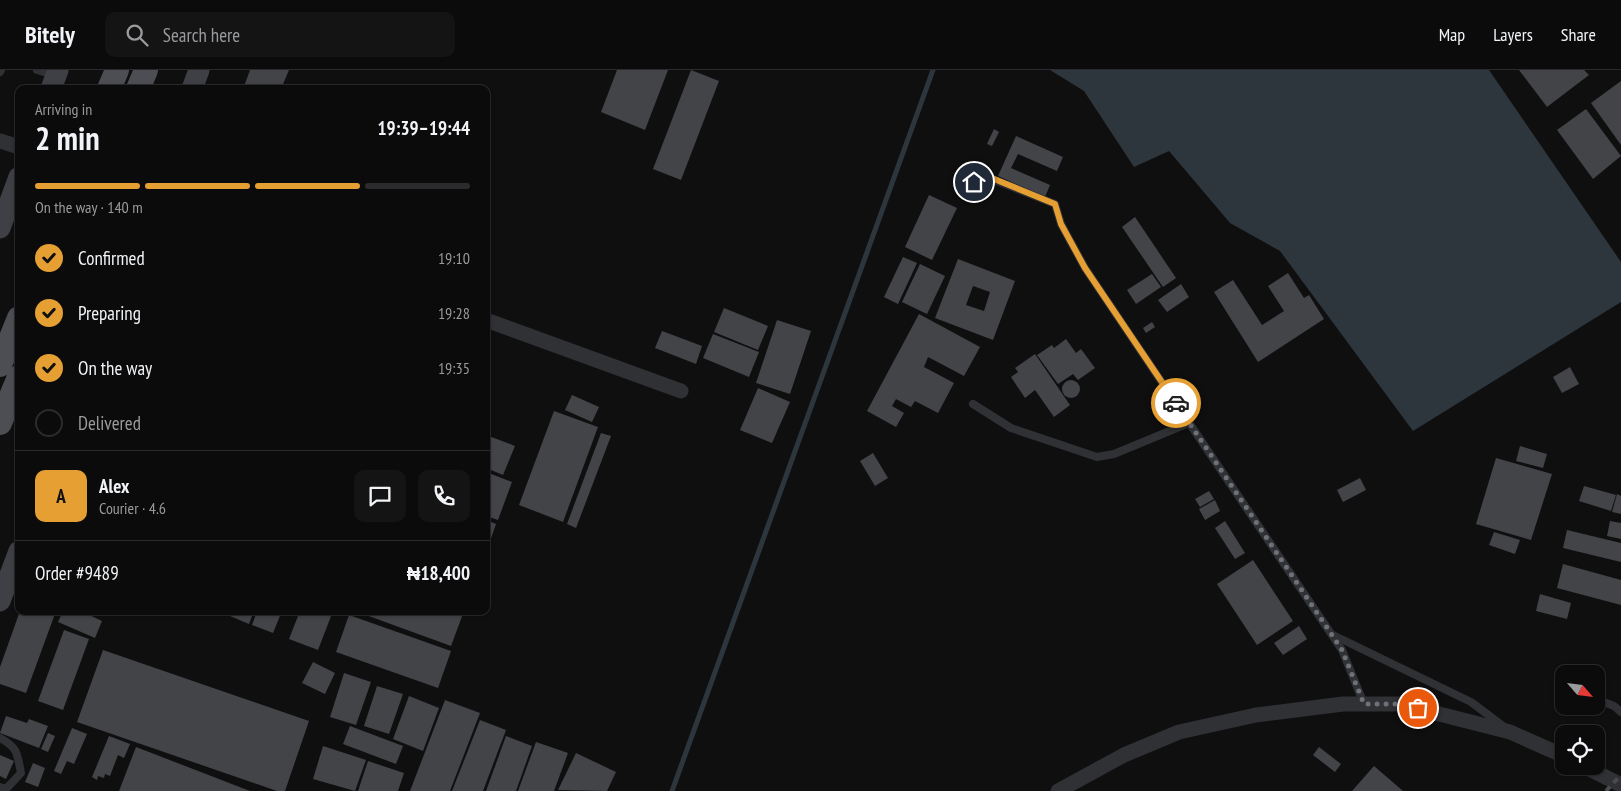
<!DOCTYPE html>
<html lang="en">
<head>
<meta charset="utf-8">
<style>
  :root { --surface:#0b0b0c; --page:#141415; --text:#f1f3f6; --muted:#9a9b9d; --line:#2b2b2d; --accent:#e59f32 }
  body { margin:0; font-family:"PT Sans Narrow",sans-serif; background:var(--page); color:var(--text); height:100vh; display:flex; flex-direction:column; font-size:19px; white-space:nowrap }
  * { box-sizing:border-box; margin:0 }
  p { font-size:16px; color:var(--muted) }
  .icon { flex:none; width:28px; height:28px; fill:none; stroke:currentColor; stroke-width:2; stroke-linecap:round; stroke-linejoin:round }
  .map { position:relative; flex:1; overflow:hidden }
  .panel { position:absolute; left:15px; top:15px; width:475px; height:530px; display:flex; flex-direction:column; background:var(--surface); border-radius:10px; box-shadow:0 1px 4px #0004,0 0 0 1px var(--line) }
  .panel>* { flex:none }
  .needle { width:32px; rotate:118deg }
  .fabs { position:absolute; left:1555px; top:595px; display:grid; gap:10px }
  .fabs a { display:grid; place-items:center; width:50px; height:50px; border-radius:10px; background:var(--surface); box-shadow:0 1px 4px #0004,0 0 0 1px var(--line); font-size:25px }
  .pin { position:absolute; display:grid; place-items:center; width:42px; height:42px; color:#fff; margin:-21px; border:2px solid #fff; border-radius:50%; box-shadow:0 1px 5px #0007 }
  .courier { position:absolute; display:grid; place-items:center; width:50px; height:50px; margin:-25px; border:4px solid #e59f32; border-radius:50%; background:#fff; color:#222; box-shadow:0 1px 6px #0007 }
  .head em { font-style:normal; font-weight:700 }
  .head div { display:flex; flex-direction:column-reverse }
  .head { display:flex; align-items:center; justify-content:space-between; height:85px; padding:0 20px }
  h1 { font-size:32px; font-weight:700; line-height:38px }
  .bar { display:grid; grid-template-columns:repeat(4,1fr); gap:8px 5px; align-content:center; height:60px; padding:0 20px }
  .bar i { height:6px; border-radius:4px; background:var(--line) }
  .bar .selected { background:var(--accent) }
  .bar p { grid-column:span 4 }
  .line { display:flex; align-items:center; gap:12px; padding:0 20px; border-top:1px solid var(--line) }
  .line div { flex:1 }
  .round { display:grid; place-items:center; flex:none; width:52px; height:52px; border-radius:10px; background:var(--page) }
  ol { padding:0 20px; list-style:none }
  li { display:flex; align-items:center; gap:15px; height:55px }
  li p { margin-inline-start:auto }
  li .icon { padding:5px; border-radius:50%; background:var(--accent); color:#111; stroke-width:4 }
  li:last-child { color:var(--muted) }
  li i { width:28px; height:28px; border:2px solid var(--line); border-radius:50% }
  header { display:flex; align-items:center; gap:30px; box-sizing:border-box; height:70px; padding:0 25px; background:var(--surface); border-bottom:1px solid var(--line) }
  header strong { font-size:24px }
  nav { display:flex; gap:28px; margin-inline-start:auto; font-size:18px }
  .search { width:350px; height:45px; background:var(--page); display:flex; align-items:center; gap:12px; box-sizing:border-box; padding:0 18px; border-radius:10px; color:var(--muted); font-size:19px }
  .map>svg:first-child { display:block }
</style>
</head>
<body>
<header>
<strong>Bitely</strong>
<div class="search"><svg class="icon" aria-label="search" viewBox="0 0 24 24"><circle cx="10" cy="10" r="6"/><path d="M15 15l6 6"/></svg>Search here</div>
<nav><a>Map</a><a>Layers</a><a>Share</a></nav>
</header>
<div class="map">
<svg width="1621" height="721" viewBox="0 0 1621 721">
  <rect width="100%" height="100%" fill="#0f0f10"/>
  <path fill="#2d363c" d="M1050,0H1489L1621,192V232L1413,361L1280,181L1230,153L1169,81L1134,97L1084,21Z"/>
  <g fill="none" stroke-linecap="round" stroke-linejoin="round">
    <path stroke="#2d363c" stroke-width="5" d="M672,721L933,0"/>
  </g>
  <g fill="#434448" fill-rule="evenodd">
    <path d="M250,0H289L281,19H243Z"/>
    <path d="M617,0H668L645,60L601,42Z"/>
    <path d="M691,0L719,11L681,110L653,99Z"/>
    <path d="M1519,0H1584L1589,5L1547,37Z"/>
    <path d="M1621,11V75L1591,33Z"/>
    <path d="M1586,39L1621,86L1593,109L1557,60Z"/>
    <path d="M994,59L999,62L992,76L987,74Z"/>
    <path d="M1016,66L1063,87L1057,101L1018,84L1011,98L1050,115L1045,127L998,106Z"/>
    <path d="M929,125L957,138L932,190L905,177Z"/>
    <path d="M1135,147L1176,208L1163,217L1122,157Z"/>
    <path d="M903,187L917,193L898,234L884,227Z"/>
    <path d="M958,189L1015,211L993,270L935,248ZM973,216L990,222L984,241L966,235Z"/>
    <path d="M920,194L945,206L927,244L902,232Z"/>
    <path d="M1288,203L1304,228L1309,225L1324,249L1258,292L1214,222L1233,210L1262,255L1284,241L1268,216Z"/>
    <path d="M1152,204L1161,217L1136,234L1127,220Z"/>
    <path d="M1181,214L1189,227L1167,242L1158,230Z"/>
    <path d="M724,238L768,256L758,280L714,262Z"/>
    <path d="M919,244L980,277L964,306L928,287L924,297L954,313L938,343L915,331L911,337L896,329L892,336L904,343L896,357L867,341Z"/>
    <path d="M777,250L811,261L790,324L756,313Z"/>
    <path d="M1152,252L1155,257L1146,263L1143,258Z"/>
    <path d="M662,261L702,276L696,294L655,278Z"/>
    <path d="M713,264L759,282L749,307L703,288Z"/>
    <path d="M1066,269L1076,283L1081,279L1095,298L1078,310L1073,304L1058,314L1037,285L1052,275L1054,278Z"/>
    <path d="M1035,284L1070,335L1054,347L1035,320L1025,328L1011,307L1018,302L1015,298Z"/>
    <path d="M1570,297L1579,314L1562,323L1553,307Z"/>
    <circle cx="1071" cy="319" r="9"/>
    <path d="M758,318L790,332L772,373L740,360Z"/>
    <path d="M572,325L599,337L592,352L565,340Z"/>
    <path d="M554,341L598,357L563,452L519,435Z"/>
    <path d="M601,363L611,366L576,458L567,454Z"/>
    <path d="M486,365L515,376L503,405L486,398Z"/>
    <path d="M1520,376L1547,384L1543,398L1516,391Z"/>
    <path d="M873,383L888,408L875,416L860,391Z"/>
    <path d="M1496,388L1552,404L1531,470L1476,454Z"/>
    <path d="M486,402L512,412L498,450L486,446Z"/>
    <path d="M1360,408L1366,420L1343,432L1337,420Z"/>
    <path d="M1584,416L1616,425L1611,441L1579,431Z"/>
    <path d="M1209,421L1214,429L1200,437L1195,429Z"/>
    <path d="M1617,424L1621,426V444L1612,442Z"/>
    <path d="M1215,430L1220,441L1205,450L1199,439Z"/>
    <path d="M486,450L496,454L487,480H486Z"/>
    <path d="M1225,451L1245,483L1235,489L1215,458Z"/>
    <path d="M1610,451L1621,453V469L1607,466Z"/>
    <path d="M1567,460L1621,473V492L1563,478Z"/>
    <path d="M1494,462L1520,470L1515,484L1489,475Z"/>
    <path d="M1253,490L1293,551L1257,575L1217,514Z"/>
    <path d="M1563,494L1621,510V535L1557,518Z"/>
    <path d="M1540,524L1571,533L1567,549L1536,541Z"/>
    <path d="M20,541H56L26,623L0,614V597Z"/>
    <path d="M63,541H81L102,551L95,568L58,552Z"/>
    <path d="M232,541H254L249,554L230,546Z"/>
    <path d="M257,541H282L273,563L252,555Z"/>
    <path d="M300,541H333L318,580L289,569Z"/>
    <path d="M355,541H464L451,576Z"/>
    <path d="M349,545L451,581L438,618L336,582Z"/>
    <path d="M1299,556L1307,569L1283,585L1274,573Z"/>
    <path d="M64,560L89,569L63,640L38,631Z"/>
    <path d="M103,580L309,651L285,721H277L77,652Z"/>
    <path d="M313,592L335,603L325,624L302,613Z"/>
    <path d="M344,603L371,612L356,655L330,647Z"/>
    <path d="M377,616L403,624L389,664L364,656Z"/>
    <path d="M409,626L439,638L423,681L393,669Z"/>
    <path d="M445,630L480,643L450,721H410Z"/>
    <path d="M6,646L27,653L29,649L48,656L39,678L0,663Z"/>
    <path d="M480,650L506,660L483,721H452Z"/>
    <path d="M350,656L403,676L396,694L343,674Z"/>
    <path d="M72,658L87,664L74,694L67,691L61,704L54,701Z"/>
    <path d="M48,663L55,666L48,682L41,679Z"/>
    <path d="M109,666L130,674L124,688L118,685L110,706L105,704L104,708L98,706L97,710L92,707Z"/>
    <path d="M506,666L532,676L516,721H486Z"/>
    <path d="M536,672L568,683L554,721H518Z"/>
    <path d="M323,676L366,690L355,721L313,709Z"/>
    <path d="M136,677L250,721H119Z"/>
    <path d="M1319,677L1341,694L1335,702L1313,685Z"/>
    <path d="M576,683L616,702L607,721L558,720Z"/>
    <path d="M0,685L14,691L6,709L0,706Z"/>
    <path d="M368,691L404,703L398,721H358Z"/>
    <path d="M33,693L45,698L38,717L25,712Z"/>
    <path d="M1374,696L1403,721H1352Z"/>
  </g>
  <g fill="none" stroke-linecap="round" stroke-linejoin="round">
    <g stroke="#303135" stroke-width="8">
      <path d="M37,0L54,5"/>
      <path d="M0,2L1,0"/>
      <path d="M965,120L982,105L1055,134L1061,154L1085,198L1342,580L1364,634"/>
      <path d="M973,334L1011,358L1097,387L1114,384L1189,353"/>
      <path d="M1333,565L1471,632L1503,656"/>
      <path d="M1558,615L1564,617"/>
      <path d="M1596,629L1614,636L1621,642"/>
      <path d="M0,668C18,678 17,683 21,703L6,719L0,717"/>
    </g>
    <g stroke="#303135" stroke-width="15">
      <path d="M0,71L19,77"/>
      <path d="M486,250L681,321"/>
      <path d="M1584,696L1621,715"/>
      <path d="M1058,721L1124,685L1179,662L1256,645L1343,634H1400L1510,662L1564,686"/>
    </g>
    <g stroke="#3e4045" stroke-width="21">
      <path d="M51,19L58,0"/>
      <path d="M192,19L199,0"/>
      <path d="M0,158L19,107"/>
      <path d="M0,531L19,481"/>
    </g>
    <g stroke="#4c4e54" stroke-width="24">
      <path d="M109,19L117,0"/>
      <path d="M138,19L146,0"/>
      <path d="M0,295L19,248"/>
      <path d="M0,353L19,307"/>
    </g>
    <path stroke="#494b50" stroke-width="4" stroke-dasharray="6 5" stroke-linecap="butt" d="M1606,721L1621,705"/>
  </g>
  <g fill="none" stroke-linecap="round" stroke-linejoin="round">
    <path stroke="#6e7178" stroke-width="5" stroke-dasharray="0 9" d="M1176,333L1342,580L1364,634H1400L1418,638"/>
    <path stroke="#e59f32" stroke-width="6" d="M974,112L982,104L1055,134L1061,154L1085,198L1176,333"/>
  </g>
</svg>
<div class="fabs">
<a><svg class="needle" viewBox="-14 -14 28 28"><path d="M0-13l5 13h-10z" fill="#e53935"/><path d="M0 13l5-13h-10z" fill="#9a9b9d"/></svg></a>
<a><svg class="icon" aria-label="locate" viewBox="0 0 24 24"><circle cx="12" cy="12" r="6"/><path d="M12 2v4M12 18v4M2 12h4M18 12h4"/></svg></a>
</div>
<div class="pin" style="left:1418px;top:638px;background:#ea580c"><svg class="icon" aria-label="bag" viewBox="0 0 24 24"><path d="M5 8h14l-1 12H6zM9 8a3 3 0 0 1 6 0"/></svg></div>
<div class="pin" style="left:974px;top:112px;background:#1f2937"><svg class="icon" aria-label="home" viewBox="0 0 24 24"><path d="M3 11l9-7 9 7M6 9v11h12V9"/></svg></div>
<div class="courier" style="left:1176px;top:333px"><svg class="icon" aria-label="car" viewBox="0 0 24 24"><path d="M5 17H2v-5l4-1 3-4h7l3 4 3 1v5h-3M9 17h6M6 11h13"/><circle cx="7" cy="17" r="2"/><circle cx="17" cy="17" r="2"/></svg></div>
<section class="panel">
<div class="head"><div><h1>2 min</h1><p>Arriving in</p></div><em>19:39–19:44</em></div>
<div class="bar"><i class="selected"></i><i class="selected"></i><i class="selected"></i><i></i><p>On the way · 140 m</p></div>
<ol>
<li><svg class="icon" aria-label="check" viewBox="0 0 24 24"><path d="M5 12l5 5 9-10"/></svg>Confirmed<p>19:10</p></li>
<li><svg class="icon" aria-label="check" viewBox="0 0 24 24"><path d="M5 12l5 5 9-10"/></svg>Preparing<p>19:28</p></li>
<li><svg class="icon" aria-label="check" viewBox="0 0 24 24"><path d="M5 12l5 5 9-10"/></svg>On the way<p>19:35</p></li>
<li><i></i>Delivered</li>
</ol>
<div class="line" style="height:90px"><b class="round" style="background:var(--accent);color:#111">A</b><div><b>Alex</b><p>Courier · 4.6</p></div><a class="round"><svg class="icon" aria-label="chat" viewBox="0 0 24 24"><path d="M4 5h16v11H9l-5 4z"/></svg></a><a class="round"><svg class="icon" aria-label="phone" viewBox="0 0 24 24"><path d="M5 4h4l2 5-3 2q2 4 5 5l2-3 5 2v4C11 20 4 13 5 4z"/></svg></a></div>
<div class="line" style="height:65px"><div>Order #9489</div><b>₦18,400</b></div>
</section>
</div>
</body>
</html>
